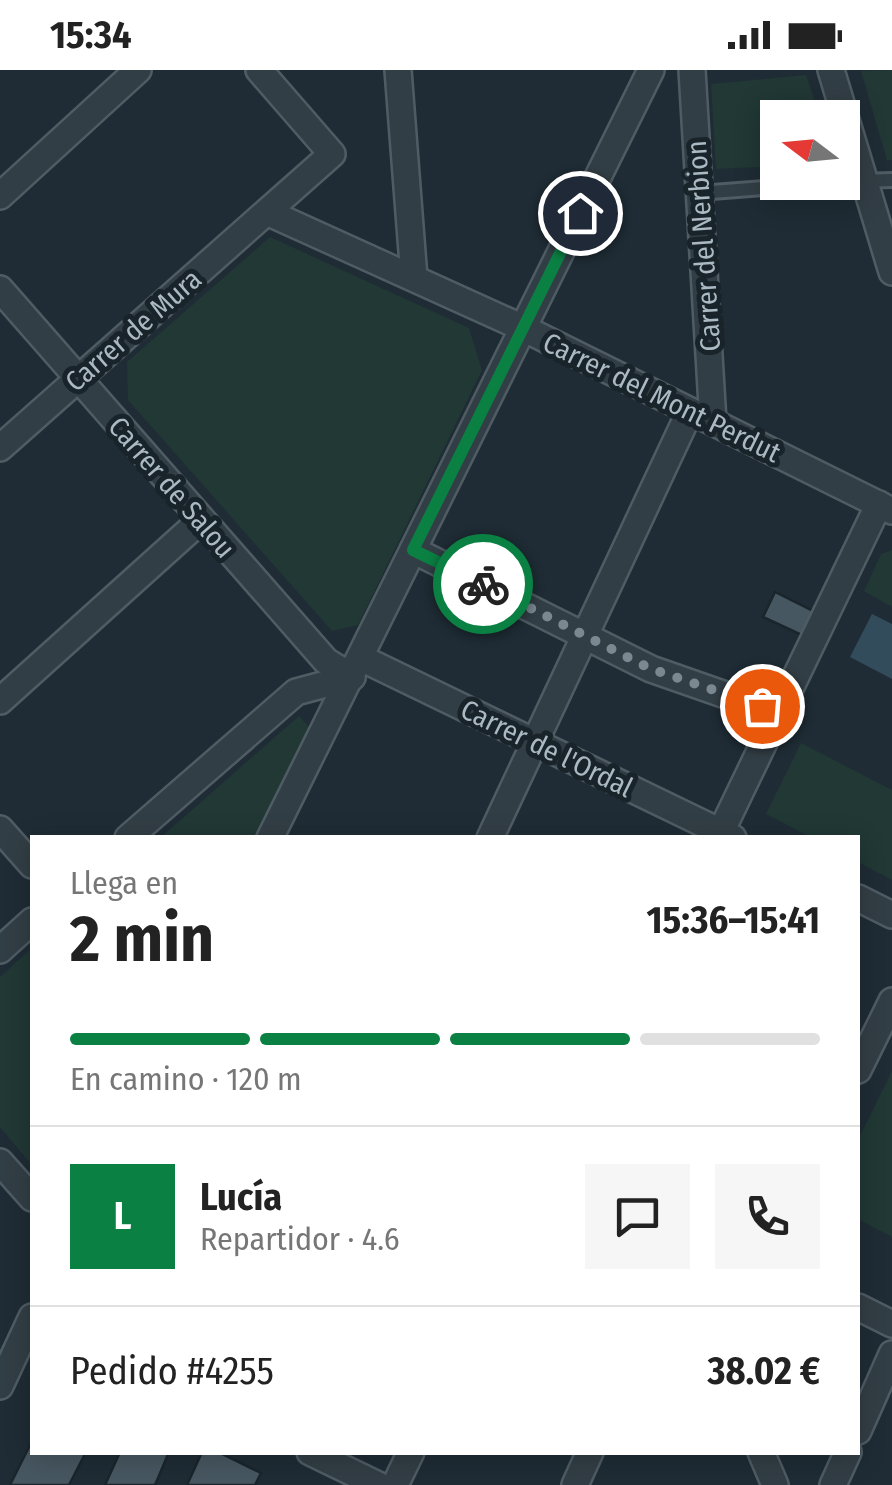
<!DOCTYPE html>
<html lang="es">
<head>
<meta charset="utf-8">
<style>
  :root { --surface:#fff; --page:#f6f6f6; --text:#222; --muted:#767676; --line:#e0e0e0; --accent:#0b8043 }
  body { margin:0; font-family:"Fira Sans Condensed",sans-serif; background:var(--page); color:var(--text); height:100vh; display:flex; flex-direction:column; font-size:38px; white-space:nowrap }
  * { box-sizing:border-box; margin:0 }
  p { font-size:32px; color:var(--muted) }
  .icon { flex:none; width:55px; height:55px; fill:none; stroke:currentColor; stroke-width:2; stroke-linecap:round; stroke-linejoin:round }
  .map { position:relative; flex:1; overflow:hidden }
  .sheet { position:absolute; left:30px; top:765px; width:830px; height:620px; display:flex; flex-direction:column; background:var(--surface); border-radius:0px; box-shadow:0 5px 25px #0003 }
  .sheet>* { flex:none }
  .needle { width:65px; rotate:286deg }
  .fabs { position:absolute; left:760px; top:30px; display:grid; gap:20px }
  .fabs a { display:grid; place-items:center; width:100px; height:100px; border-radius:0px; background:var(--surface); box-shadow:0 5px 25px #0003; font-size:50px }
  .pin { position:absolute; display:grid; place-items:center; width:85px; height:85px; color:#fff; margin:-42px; border:5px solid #fff; border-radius:50%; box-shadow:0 2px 10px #0007 }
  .courier { position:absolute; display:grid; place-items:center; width:100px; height:100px; margin:-50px; border:8px solid #0b8043; border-radius:50%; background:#fff; color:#222; box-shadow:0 2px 12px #0007 }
  .head em { font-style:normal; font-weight:700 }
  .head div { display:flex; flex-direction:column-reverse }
  .head { display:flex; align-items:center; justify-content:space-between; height:170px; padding:0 40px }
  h1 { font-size:65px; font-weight:700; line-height:75px }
  .bar { display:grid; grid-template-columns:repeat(4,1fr); gap:15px 10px; align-content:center; height:120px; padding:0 40px }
  .bar i { height:12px; border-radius:8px; background:var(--line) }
  .bar .on { background:var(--accent) }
  .bar p { grid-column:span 4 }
  .line { display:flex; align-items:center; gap:25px; padding:0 40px; border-top:2px solid var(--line) }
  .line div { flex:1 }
  .round { display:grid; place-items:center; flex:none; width:105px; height:105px; border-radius:0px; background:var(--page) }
  .status { display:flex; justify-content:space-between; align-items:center; height:70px; padding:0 50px; background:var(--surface); direction:ltr }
  .status svg { height:28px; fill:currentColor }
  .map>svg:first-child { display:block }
</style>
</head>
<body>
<div class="status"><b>15:34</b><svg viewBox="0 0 49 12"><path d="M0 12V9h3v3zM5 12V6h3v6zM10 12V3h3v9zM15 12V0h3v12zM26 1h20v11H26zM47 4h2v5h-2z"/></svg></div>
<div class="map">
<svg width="892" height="1415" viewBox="0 0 892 1415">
  <rect width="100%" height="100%" fill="#1f2c35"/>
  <g fill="#213835">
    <path d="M892,0V90H887L861,1Z"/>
    <path d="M806,5L820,47L778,48L777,96L716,99L711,14Z"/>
    <path d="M270,167L469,258L482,300L358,555L332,561L128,330L127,292Z"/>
    <path d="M892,480V537L864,521L881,484Z"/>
    <path d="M299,646L310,658L257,767L160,768Z"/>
    <path d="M801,673L892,720V810L858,792V768L810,767L766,744Z"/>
    <path d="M32,878V1095L0,1057V907Z"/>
    <path d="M892,1001V1167L858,1149V1070Z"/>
  </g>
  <path fill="#324c5c" d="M872,544L892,554V609L850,587Z"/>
  <g fill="#475761" stroke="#1a252c" stroke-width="2.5">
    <path d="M775,522L817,543L806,567L763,547Z"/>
    <path d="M32,1371V1382H86L69,1415H10Z"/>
    <path d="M120,1382H169L155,1415H105Z"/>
    <path d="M202,1382H218L261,1403L255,1415H187Z"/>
  </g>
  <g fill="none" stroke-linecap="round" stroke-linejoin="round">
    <defs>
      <g id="lane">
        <path d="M860,111L892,110"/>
        <path d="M699,123L841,112"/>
      </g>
      <g id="street">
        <path d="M398,0L414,208"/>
        <path d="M692,0L713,352"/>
        <path d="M831,0L892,202"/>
        <path d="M0,126L138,0"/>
        <path d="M267,142L523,258L892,441"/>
        <path d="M0,219L326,591L352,607"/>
        <path d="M0,378L332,84L259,0"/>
        <path d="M413,480L651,599L777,643"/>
        <path d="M361,588L733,768"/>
        <path d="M0,631L201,450"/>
        <path d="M0,759L32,795"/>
        <path d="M128,768L296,622L352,607"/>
        <path d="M270,768L651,0"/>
        <path d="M490,768L690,341"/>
        <path d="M718,768L879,434"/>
        <path d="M858,828L892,845"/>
        <path d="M0,880L32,851"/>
        <path d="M858,1000L892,931"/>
        <path d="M0,1092L32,1128"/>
        <path d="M858,1237L892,1254"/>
        <path d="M0,1316L32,1247"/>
        <path d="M858,1361L892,1284"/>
        <path d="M310,1382L378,1415"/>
        <path d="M761,1382L775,1415"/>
        <path d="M395,1415L411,1382"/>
        <path d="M575,1415L590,1382"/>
        <path d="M833,1415L848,1382"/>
      </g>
    </defs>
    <use href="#lane" stroke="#4f5c64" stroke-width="18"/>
    <use href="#street" stroke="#4f5c64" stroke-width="30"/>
    <use href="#lane" stroke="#323e45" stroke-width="12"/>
    <use href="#street" stroke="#323e45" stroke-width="25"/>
  </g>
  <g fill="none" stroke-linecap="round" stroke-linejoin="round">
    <path stroke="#7a8891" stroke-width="10" stroke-dasharray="0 18" d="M483,514L651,599L762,636"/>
    <path stroke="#0b8043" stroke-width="12" d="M483,514L413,480L580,143"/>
  </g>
  <g text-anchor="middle" stroke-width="10" stroke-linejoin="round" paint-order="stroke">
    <g font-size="28" fill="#abb9c3" stroke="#18232a">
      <text transform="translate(703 176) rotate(-94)" y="10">Carrer del Nerbion</text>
      <text transform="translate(133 260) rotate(-41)" y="10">Carrer de Mura</text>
      <text transform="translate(662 327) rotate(26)" y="10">Carrer del Mont Perdut</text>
      <text transform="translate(172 417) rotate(49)" y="10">Carrer de Salou</text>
      <text transform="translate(547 678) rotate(26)" y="10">Carrer de l'Ordal</text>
    </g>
  </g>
</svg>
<div class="fabs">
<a><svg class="needle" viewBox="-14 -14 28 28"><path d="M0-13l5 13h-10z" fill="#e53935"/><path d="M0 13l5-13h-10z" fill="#767676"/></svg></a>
</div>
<div class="pin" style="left:762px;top:636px;background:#ea580c"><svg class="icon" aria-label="bag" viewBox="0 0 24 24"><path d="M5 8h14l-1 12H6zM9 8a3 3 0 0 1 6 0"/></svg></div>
<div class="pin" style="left:580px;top:143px;background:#1f2937"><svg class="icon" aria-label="home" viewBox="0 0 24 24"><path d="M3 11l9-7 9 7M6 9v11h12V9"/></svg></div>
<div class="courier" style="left:483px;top:514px"><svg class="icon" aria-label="bike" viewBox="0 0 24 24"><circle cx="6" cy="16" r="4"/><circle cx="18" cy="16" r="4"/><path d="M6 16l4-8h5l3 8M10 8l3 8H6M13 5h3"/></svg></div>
<section class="sheet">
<div class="head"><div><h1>2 min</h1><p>Llega en</p></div><em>15:36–15:41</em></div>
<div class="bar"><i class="on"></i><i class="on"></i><i class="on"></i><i></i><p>En camino · 120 m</p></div>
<div class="line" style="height:180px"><b class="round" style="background:var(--accent);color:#fff">L</b><div><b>Lucía</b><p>Repartidor · 4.6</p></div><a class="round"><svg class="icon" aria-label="chat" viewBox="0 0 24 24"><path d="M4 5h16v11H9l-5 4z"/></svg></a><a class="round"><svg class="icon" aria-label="phone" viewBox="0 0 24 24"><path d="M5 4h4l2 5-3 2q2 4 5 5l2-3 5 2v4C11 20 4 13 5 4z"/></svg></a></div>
<div class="line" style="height:130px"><div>Pedido #4255</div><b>38.02 €</b></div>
</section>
</div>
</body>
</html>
